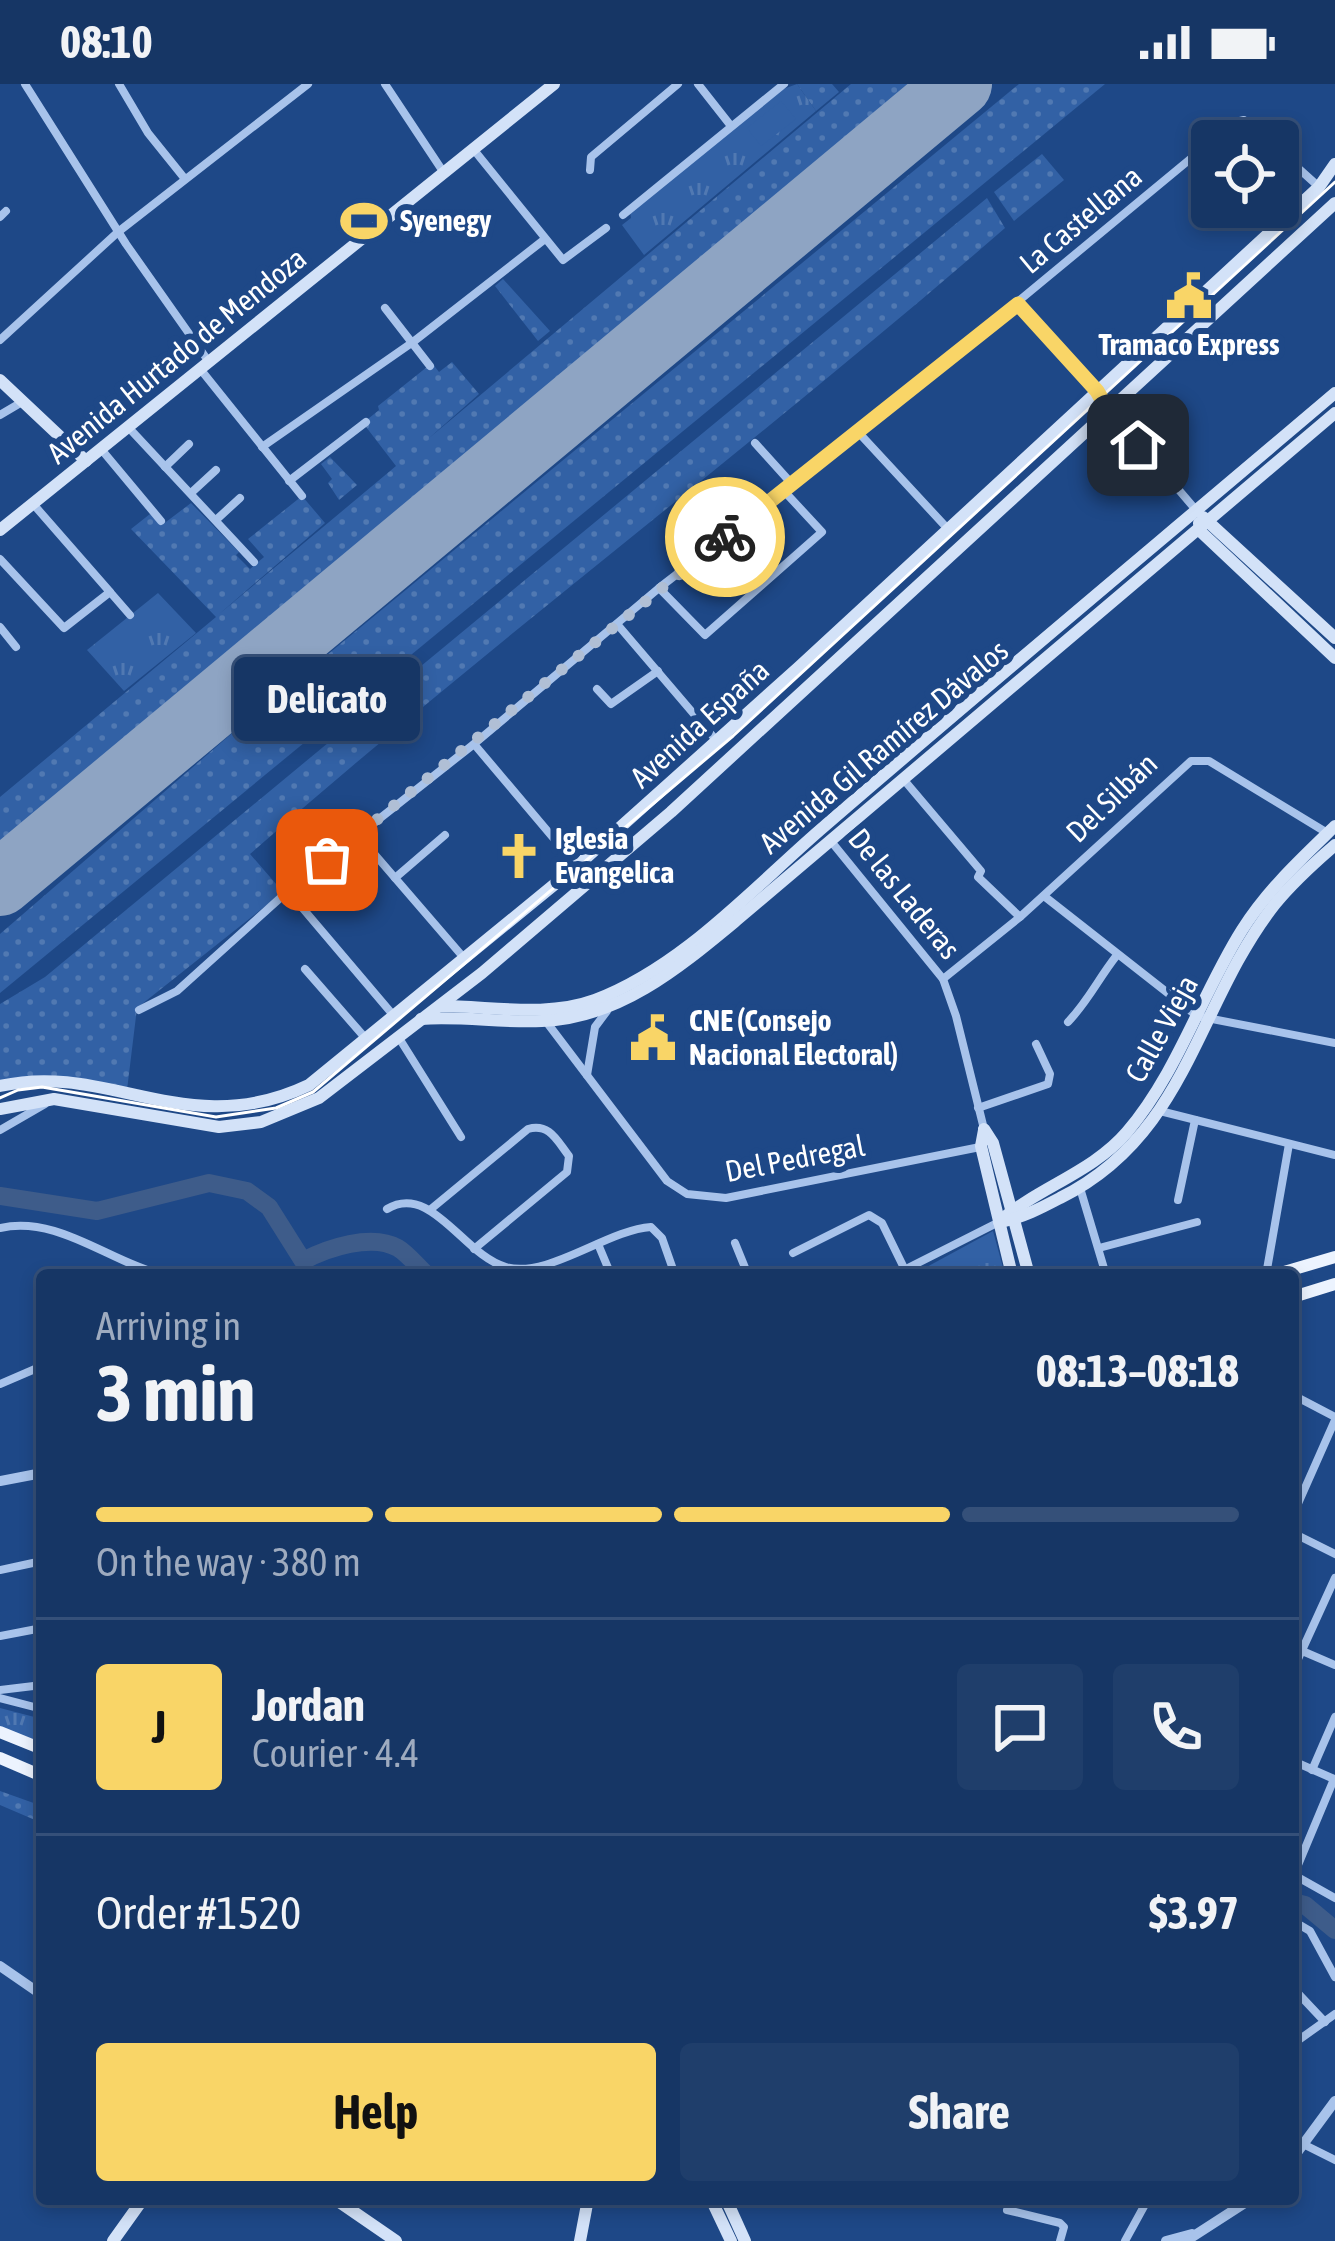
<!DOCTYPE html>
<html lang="en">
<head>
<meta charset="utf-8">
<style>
  :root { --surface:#163665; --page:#1f3e6b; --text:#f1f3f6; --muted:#9eabbf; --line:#355079; --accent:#f9d567 }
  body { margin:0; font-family:"Asap Condensed",sans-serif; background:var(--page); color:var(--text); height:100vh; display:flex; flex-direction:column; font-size:45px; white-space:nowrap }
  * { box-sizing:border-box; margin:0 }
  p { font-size:39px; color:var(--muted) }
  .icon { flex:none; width:66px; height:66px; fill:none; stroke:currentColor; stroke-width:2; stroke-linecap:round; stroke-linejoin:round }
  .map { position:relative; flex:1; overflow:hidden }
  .panel { position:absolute; left:36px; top:1185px; width:1263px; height:936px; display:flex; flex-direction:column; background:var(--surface); border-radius:12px; box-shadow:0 6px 18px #0003,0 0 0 3px var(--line) }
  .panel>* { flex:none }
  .tools { position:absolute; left:1191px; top:36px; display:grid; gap:24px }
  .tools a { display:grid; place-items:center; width:108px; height:108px; border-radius:12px; background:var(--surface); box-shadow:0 6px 18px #0003,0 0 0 3px var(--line); font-size:60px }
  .pin { position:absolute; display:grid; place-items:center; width:102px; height:102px; color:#fff; margin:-51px; border-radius:24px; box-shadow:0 6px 18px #0006 }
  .courier { position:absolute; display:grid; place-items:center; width:120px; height:120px; margin:-60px; border:9px solid #f9d567; border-radius:50%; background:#fff; color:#222; box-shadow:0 3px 15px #0007 }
  .bubble { position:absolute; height:84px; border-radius:12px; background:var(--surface); box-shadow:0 6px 18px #0003,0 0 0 3px var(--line); font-size:39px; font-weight:700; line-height:84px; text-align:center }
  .summary em { font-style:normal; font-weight:700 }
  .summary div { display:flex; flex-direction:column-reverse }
  .summary { display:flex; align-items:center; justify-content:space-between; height:204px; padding:0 60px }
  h1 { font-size:78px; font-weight:700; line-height:90px }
  .bar { display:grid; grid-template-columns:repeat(4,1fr); gap:18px 12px; align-content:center; height:144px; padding:0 60px }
  .bar i { height:15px; border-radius:9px; background:var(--line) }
  .bar .selected { background:var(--accent) }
  .bar p { grid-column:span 4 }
  .line { display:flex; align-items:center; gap:30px; padding:0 60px; border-top:3px solid var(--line) }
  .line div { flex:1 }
  .round { display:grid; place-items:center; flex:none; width:126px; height:126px; border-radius:12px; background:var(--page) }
  .button { display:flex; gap:24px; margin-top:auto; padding:24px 60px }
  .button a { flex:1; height:138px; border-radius:12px; background:var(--accent); color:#111; font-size:48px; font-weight:700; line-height:138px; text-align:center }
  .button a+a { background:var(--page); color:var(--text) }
  .status { display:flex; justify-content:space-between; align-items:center; height:84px; padding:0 60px; background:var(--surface); direction:ltr }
  .status svg { height:33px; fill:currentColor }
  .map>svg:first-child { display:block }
</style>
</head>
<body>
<div class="status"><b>08:10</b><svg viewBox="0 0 49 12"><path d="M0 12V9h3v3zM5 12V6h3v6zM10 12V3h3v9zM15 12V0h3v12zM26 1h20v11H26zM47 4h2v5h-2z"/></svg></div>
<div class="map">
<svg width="1335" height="2157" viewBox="0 0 1335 2157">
  <defs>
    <pattern id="grass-dots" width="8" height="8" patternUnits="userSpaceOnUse" patternTransform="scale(3)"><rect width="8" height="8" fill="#3261a5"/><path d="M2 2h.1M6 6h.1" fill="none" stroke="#5179b2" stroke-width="1.8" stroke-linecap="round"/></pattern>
    <pattern id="park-tufts" width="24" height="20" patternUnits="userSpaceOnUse" patternTransform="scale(3)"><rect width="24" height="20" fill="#3261a5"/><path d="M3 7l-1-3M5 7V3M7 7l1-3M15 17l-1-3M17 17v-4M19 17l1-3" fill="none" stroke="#5179b2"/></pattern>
  </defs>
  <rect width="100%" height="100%" fill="#1e4887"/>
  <g fill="url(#grass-dots)">
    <path d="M797,0H832L839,8L816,27Z"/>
    <path d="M851,0H912L0,761V713L216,533L131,445L150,430L162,441L191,419L239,468L236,471L250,485L264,473L248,455L302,412L325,439L218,531L396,382L363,339L379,326L378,322L432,279L439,288L452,278L479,310L428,355Z"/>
    <path d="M1019,0H1105L0,909V850L230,651Z"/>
    <path d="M1042,70L1064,96L1014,137L994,108Z"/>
    <path d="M987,114L1005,144C759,358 496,554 250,770L283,808L137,924L127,1006L0,999V920L45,893Z"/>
    <path d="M503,195L550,247L538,257L495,202Z"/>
    <path d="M330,373L357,401L339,416L328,399L332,395L321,380Z"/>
    <path d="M0,1707L42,1722V1739L0,1721Z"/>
  </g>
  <g fill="url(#park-tufts)">
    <path d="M797,0L816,27L644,171L622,141L631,134L630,127L778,7Z"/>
    <path d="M158,509L196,549L124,607L87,566Z"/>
    <path d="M993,1147L1005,1191H912Z"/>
    <path d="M0,1624L42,1635V1661L0,1644Z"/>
  </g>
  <path fill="#3261a5" d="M781,17L796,35L761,62L747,44Z"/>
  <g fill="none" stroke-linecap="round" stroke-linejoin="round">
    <g stroke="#3e5c8a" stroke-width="18">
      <path d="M0,1112L97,1127L209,1099L247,1107L269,1123L303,1177C327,1164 372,1149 398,1164C408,1170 418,1183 427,1191"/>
      <path d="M1293,1818L1305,1821L1335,1846"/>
    </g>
    <path stroke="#8ea4c3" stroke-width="66" d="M0,799L959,0"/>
    <g stroke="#a8c3eb" stroke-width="8">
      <path d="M25,0L126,160L209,278"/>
      <path d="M119,0L148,49L185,95"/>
      <path d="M385,0L444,89"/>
      <path d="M698,0L731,42"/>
      <path d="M1212,57L1236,38L1244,36L1268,57"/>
      <path d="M474,66L563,176L606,144"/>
      <path d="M1278,66L1318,102"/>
      <path d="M590,86L591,73L678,0"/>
      <path d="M623,131L784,0"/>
      <path d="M0,133L6,127"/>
      <path d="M1019,219L1196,426"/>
      <path d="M385,224L430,282"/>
      <path d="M0,256L118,148L308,0"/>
      <path d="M201,286L302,412"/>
      <path d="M0,331L22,318"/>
      <path d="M129,344L254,478"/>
      <path d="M859,349L947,444"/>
      <path d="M755,359L792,400"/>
      <path d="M262,363L413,258L545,155"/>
      <path d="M101,365L161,437"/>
      <path d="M165,383L189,360"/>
      <path d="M289,397L366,338"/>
      <path d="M191,409L216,386"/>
      <path d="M216,436L240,414"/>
      <path d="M0,475L64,544L110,508L34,421"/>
      <path d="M659,504L705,551L822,448L784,407"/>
      <path d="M110,508L130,531"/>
      <path d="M617,540L716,656"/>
      <path d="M0,543L16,563"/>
      <path d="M597,605L611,620L658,587"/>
      <path d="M474,660L577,782"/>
      <path d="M904,696L981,787L978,793L1020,833"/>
      <path d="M358,751L464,874"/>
      <path d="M830,756L943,895L956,932L984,1045"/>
      <path d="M395,794L445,751"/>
      <path d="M288,807L394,932"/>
      <path d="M1044,812L1197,932L1335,959"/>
      <path d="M305,885L367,956"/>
      <path d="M943,895L1020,833L1191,677H1209L1329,750"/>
      <path d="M139,926L177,907L288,807L474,660L659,504L859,349L1212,57"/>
      <path d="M545,936L667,1097L687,1110L726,1114L980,1063"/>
      <path d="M1068,938C1089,916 1098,895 1117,871"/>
      <path d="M399,954L461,1053"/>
      <path d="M587,991L595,943L607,927"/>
      <path d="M978,1024L1048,1000L1050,990L1036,960"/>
      <path d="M1160,1027L1335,1071"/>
      <path d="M0,1046L45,1020"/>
      <path d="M1080,1104L1106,1191"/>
      <path d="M1178,1116L1195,1036"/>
      <path d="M387,1125C431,1098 464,1172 506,1183C548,1195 607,1146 651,1143L662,1154L675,1191"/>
      <path d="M431,1125L528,1045C550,1039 557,1057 569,1072L567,1088L474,1165"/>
      <path d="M0,1144C58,1131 109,1178 163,1191"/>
      <path d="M735,1159L748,1191"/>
      <path d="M598,1160L611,1191"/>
      <path d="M1099,1164L1197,1138"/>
      <path d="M793,1169L869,1131L882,1139L905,1186"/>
      <path d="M894,1191L999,1138"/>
      <path d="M1266,1191L1289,1060"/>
      <path d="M0,1300L42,1282"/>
      <path d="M1293,1311L1335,1333"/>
      <path d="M1293,1431L1335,1336"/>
      <path d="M1293,1449L1335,1470"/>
      <path d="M0,1486L42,1477"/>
      <path d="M0,1552L42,1544"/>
      <path d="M1293,1563L1335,1581"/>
      <path d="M1293,1586L1335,1494"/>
      <path d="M0,1606L42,1601"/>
      <path d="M0,1614L42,1625"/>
      <path d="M1293,1677L1334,1695"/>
      <path d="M1312,1686L1335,1633"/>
      <path d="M1294,1791L1335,1814"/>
      <path d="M1293,1793L1334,1695"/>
      <path d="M1293,1837L1310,1847L1335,1893"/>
      <path d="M1293,1904L1325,1938"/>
      <path d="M1293,1960L1335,1930"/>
      <path d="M1303,2060L1335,2076"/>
      <path d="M1007,2126L1060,2139L1064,2143L1060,2157"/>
      <path d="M1125,2157L1148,2115"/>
    </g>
    <g stroke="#a8c3eb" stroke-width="10">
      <path d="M0,1397L42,1389"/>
      <path d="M0,1882L42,1911"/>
      <path d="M1293,2074L1335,2017"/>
      <path d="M1166,2157L1192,2150"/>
      <path d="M1186,2157L1251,2115"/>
    </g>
    <g stroke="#d3e2f8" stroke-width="12">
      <path d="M0,296L86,377"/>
      <path d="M1203,433L1335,554"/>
      <path d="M1199,439L1200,447L1335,574"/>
      <path d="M0,446L554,0"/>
      <path d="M441,922C491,922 546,934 595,916C682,883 751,806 820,746C990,599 1163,455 1335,309"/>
      <path d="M421,935C461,932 502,939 542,937C620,934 680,883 738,835L1335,329"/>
      <path d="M0,1002C108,977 188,1059 309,1001L577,782L799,583L1319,103L1335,80"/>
      <path d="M0,1025L54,1015L219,1043L261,1038L319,1014L482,889L671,728L1335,119"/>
      <path d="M984,1045L993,1059L1029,1191"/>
      <path d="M984,1046L981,1062L1012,1191"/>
      <path d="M999,1138C1038,1103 1092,1089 1127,1048C1178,988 1201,911 1242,846C1268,805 1301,775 1335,742"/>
      <path d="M1000,1138C1022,1134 1041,1124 1060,1114C1188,1051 1196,920 1275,820C1293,798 1314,779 1335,761"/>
      <path d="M335,2115L396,2157"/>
      <path d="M711,2115L731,2157"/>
      <path d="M726,2115L745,2157"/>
      <path d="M113,2157L143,2115"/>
      <path d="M580,2157L588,2115"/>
    </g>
    <g stroke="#ecf3fe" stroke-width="12">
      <path d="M1274,1191L1335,1173"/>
      <path d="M1293,1213L1335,1200"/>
      <path d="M0,1648L42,1665"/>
      <path d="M0,1674L42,1692"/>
    </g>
    <path stroke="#fff" stroke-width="3" d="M0,1014L18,1006L42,1003L216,1033L276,1024L313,1008L733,652L1335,98"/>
  </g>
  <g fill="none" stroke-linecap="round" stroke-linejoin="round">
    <path stroke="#b0bfd5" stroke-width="12" stroke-dasharray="0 21.6" d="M327,776L725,453"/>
    <path stroke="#f9d567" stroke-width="15" d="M725,453L1018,220L1097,307L1109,328L1138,361"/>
  </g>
  <defs>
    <symbol id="stadium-bare" viewBox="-9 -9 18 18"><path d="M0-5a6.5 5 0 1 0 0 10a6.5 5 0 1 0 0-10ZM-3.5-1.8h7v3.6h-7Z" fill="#f9d567" stroke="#1e4887" stroke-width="2.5" paint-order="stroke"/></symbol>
    <symbol id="civic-bare" viewBox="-9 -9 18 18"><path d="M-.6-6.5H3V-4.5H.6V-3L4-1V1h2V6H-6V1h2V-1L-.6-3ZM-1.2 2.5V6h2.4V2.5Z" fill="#f9d567" stroke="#1e4887" stroke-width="2.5" paint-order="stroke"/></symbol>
    <symbol id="church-bare" viewBox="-9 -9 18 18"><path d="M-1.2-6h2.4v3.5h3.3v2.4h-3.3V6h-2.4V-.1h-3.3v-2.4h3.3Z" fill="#f9d567" stroke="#1e4887" stroke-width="2.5" paint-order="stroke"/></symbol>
  </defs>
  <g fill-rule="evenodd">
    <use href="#stadium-bare" x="331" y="104" width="66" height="66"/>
    <use href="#civic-bare" x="1156" y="179" width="66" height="66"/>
    <use href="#church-bare" x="486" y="739" width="66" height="66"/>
    <use href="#civic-bare" x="620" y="921" width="66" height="66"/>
  </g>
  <g text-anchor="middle" stroke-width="12" stroke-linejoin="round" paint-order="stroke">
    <g font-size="30" fill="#fff" stroke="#1e4887">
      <text transform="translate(1081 136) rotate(-40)" y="10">La Castellana</text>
      <text transform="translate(177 272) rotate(-39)" y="10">Avenida Hurtado de Mendoza</text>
      <text transform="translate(700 640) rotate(-42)" y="10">Avenida España</text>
      <text transform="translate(884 663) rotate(-40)" y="10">Avenida Gil Ramírez Dávalos</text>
      <text transform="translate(1112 714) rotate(-44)" y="10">Del Silbán</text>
      <text transform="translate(904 810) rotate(51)" y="10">De las Laderas</text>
      <text transform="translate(1162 945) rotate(-61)" y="10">Calle Vieja</text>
      <text transform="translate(795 1075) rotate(-11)" y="10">Del Pedregal</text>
    </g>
    <g font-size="30" font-weight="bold" fill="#fff" stroke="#1e4887" text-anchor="start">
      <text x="400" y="147">Syenegy</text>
      <text x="1189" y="271" text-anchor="middle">Tramaco Express</text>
      <text x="555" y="765">Iglesia<tspan x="555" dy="34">Evangelica</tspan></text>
      <text x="689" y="947">CNE (Consejo<tspan x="689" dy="34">Nacional Electoral)</tspan></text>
    </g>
  </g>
</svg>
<div class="tools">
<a><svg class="icon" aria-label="locate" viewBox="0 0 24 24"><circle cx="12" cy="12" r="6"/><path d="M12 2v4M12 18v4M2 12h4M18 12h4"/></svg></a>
</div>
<div class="pin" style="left:327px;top:776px;background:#ea580c"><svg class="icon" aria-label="bag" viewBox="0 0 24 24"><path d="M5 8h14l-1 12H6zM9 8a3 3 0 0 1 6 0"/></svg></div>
<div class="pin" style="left:1138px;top:361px;background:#1f2937"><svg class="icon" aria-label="home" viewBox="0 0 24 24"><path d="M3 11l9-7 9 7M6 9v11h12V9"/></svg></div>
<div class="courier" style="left:725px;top:453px"><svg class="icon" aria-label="bike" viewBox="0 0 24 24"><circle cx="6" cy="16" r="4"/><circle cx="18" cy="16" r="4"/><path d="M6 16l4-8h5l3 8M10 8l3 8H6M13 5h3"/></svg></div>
<div class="bubble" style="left:234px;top:573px;width:186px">Delicato</div>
<section class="panel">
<div class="summary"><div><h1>3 min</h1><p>Arriving in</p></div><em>08:13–08:18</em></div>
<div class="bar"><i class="selected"></i><i class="selected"></i><i class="selected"></i><i></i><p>On the way · 380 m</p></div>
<div class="line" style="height:216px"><b class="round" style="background:var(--accent);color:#111">J</b><div><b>Jordan</b><p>Courier · 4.4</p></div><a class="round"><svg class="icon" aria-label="chat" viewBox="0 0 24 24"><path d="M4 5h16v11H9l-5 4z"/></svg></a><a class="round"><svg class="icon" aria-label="phone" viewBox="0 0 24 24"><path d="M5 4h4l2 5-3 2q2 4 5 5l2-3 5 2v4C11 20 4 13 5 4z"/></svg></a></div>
<div class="line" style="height:156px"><div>Order #1520</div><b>$3.97</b></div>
<div class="button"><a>Help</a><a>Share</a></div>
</section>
</div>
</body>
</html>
